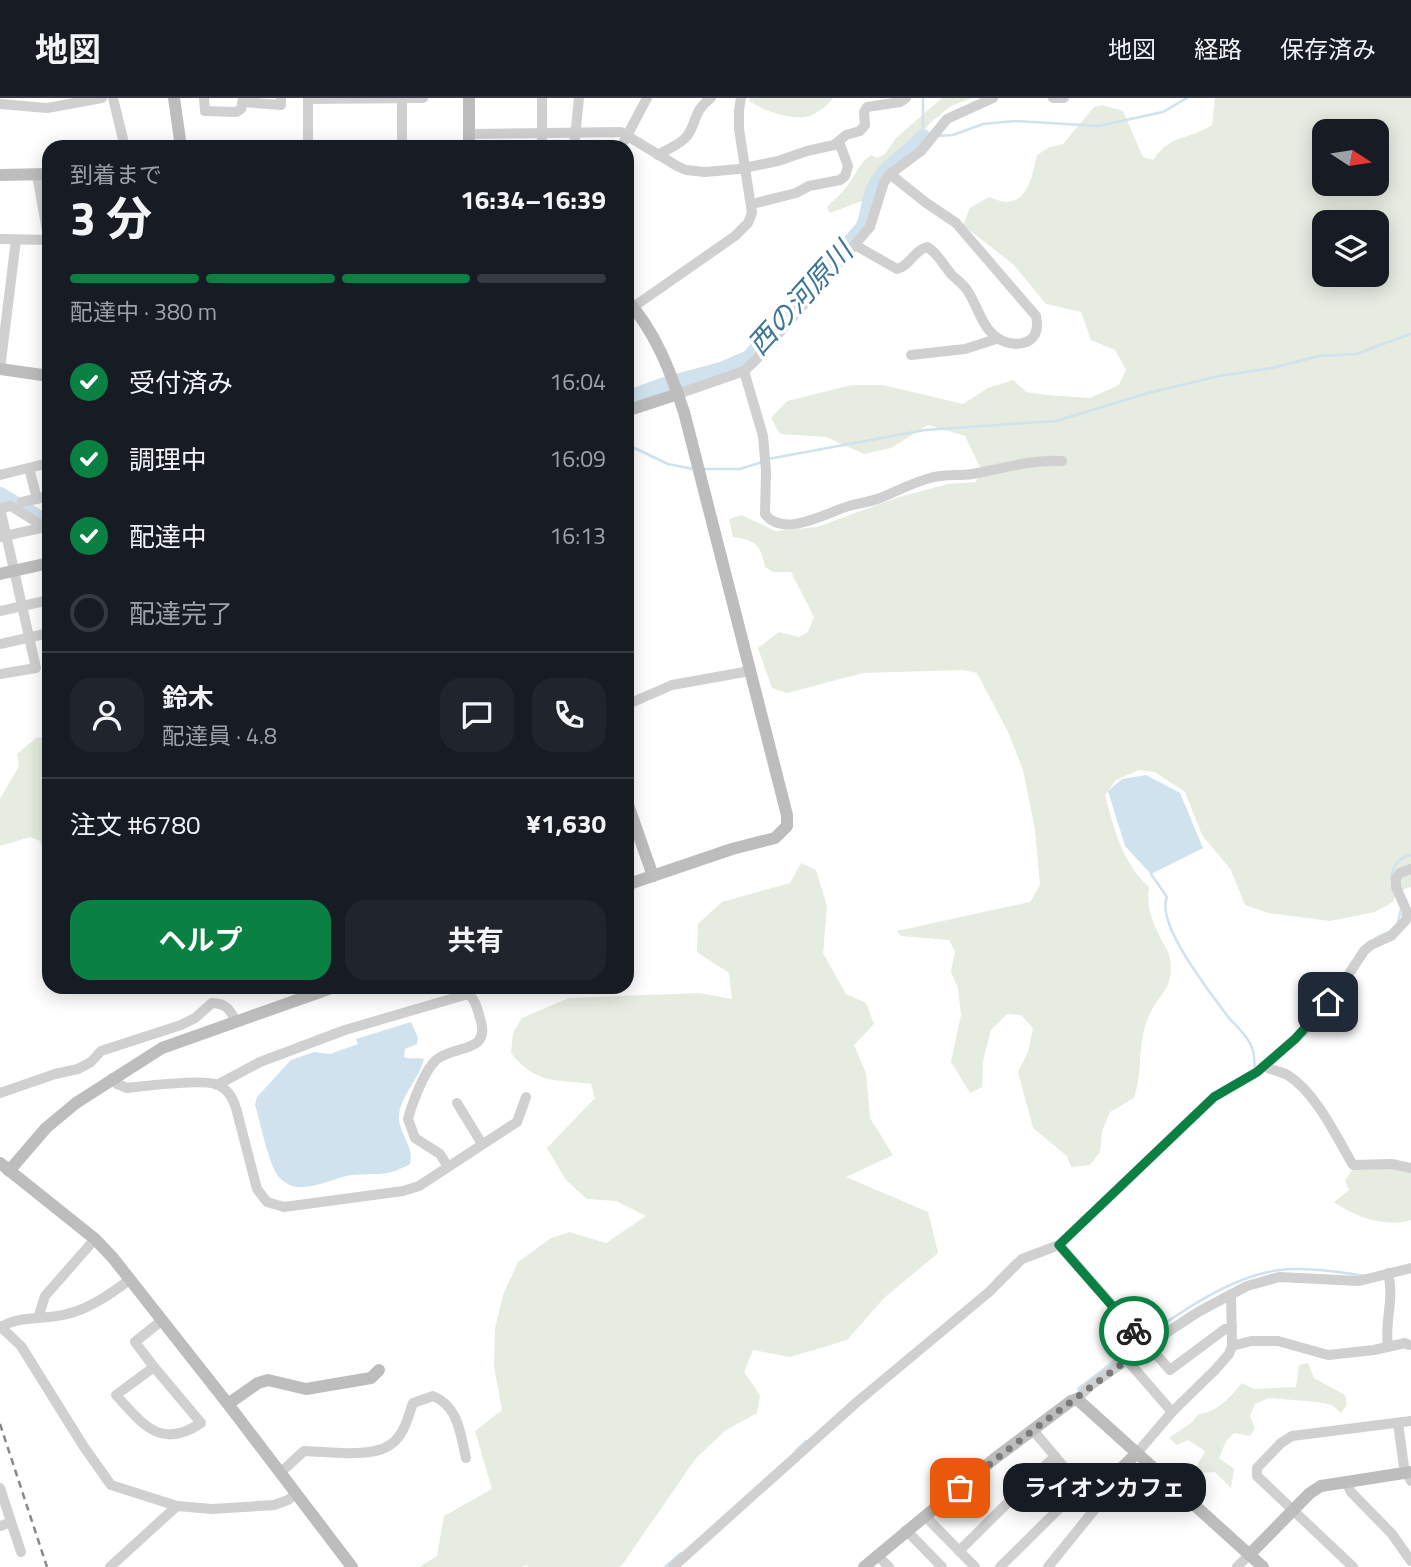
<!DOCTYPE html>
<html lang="ja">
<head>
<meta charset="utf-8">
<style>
  :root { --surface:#171b24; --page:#20242c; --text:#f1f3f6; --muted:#9ea1a6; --line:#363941; --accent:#0b8043 }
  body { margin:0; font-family:"Titillium Web","Noto Sans JP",sans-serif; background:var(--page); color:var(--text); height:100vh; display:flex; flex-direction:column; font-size:26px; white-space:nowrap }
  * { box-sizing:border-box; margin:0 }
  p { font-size:23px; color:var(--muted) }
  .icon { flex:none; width:38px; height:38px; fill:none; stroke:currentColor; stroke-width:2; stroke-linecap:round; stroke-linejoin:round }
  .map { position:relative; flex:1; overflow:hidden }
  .panel { position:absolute; left:42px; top:42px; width:592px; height:854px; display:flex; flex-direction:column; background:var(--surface); border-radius:21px; box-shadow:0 4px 18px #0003 }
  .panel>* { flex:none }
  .needle { width:46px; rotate:102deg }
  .controls { position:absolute; left:1312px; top:21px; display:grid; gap:14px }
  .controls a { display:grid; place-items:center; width:77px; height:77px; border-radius:14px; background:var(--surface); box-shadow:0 4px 18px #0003; font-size:35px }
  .pin { position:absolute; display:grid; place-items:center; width:60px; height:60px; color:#fff; margin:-30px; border-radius:14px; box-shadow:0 4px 10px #0006 }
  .courier { position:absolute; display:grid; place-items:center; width:70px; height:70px; margin:-35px; border:5px solid #0b8043; border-radius:50%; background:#fff; color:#222; box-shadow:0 2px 9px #0007 }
  .bubble { position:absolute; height:49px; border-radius:21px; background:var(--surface); box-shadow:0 4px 18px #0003; font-size:23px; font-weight:700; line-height:49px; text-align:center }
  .head em { font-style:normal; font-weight:700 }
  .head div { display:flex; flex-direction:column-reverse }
  .head { display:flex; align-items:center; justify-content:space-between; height:119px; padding:0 28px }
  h1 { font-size:46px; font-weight:700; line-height:52px }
  .bar { display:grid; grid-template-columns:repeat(4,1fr); gap:10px 7px; align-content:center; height:84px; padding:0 28px }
  .bar i { height:9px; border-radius:5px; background:var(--line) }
  .bar .active { background:var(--accent) }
  .bar p { grid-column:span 4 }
  .line { display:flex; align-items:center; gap:18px; padding:0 28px; border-top:2px solid var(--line) }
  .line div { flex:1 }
  .round { display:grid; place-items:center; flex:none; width:74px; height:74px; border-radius:21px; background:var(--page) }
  ol { padding:0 28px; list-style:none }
  li { display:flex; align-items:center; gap:21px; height:77px }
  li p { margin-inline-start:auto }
  li .icon { padding:7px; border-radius:50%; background:var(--accent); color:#fff; stroke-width:4 }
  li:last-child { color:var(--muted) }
  li i { width:38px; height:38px; border:4px solid var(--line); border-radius:50% }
  .action { display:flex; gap:14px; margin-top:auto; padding:14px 28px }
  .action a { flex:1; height:80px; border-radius:21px; background:var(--accent); color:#fff; font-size:28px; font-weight:700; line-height:80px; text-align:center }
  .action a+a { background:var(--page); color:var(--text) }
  header { display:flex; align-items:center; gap:42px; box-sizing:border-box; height:98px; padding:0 35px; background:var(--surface); border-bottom:2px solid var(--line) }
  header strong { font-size:33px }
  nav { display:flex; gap:38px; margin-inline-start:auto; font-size:24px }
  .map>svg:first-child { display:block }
</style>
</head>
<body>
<header>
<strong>地図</strong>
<nav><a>地図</a><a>経路</a><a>保存済み</a></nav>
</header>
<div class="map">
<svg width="1411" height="1469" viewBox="0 0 1411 1469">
  <rect width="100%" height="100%" fill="#fff"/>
  <g fill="#e6ecdf" fill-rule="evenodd">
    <path d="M750,0H833C829,6 818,15 810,18C792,23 764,13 749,3Z"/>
    <path d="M942,0H972L951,8L930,25L906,55L884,72L865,102L830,115L827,109C834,102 841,96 847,88C856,77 860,64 871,57L877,60L885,56L896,40Z"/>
    <path d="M1215,0H1411V789L1396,794L1393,804L1375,814L1330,823L1268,815L1245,807L1231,772L1202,737L1185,694L1155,674L1139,672L1116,682L1105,697C1114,731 1122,764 1149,789C1146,808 1152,823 1161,841C1164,847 1169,854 1170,861C1175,892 1157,896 1148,920C1137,946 1143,974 1134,1000L1110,1014L1102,1033L1100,1054L1090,1067L1071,1069L1067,1058L1033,1030L1018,974L1028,954L1033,930L1021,917L1007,916L991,932L983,963L982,989L970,995L951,964L961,917L958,890L951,874L955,853L949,842L901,838L897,833L1030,804L1040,787L1035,731L1023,672L1009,636L977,575L963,572L863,575L787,595L772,590L758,550L779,534L799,539L808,534L814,519L791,474H773L765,469C761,447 756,442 733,439L729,421L742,417L775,433L817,429L899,399L948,386L976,384L980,369L965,338L928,327L891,350L864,356L826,339L780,336L771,320L787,303L852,287H883L963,306L988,290L1013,282L1026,294L1047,297L1090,300L1119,287L1126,272L1115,252L1091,242L1081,214L1046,206L1014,167L963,127L970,110L989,99C993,100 1001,104 1006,104C1029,104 1033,74 1037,57L1050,49L1063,46L1094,9L1102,7L1123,13L1143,59L1153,62C1172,35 1187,43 1212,27ZM1325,33H1377V86H1325ZM1325,124H1377V177H1325Z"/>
    <path d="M49,638V765L40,743L30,739L0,748V701L19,668L17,656L36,640Z"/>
    <path d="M801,765L816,772L827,808L823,855L846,896L866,905L874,926L854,947L866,975L870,1020L893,1057L846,1079L928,1114L938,1155L884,1200L847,1242L790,1259L753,1252L744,1274L760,1297L757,1315L726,1332L696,1360L622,1467L618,1469H528L527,1467L521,1469H419L437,1458L444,1418L492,1391L475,1333L502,1312L494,1268L495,1230L503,1197L518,1164L551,1140L569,1134L606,1145L646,1118L616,1103L587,1101L566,1082L547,1050L595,1000L591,986C556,981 536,987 511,955L513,935L522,920L569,900L699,895L732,901L729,875L697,854L698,826L722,804L790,785Z"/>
    <path d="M1392,1069L1411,1074V1122C1387,1130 1354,1119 1334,1104L1349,1092L1345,1083L1353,1070Z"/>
    <path d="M1308,1265L1314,1280L1345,1297L1347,1306L1341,1315L1332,1307L1317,1304L1269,1300L1255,1306L1250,1318L1255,1330L1250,1338L1234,1335L1226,1343L1219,1360L1234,1371L1231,1390L1215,1374L1197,1375V1368L1205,1353L1188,1342L1177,1347L1169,1340L1192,1324L1199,1316C1218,1314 1230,1299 1242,1285L1254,1291L1296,1289L1299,1267Z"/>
  </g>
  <g fill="#cfe2ee">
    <path d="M1146,677L1180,695L1203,750L1151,776L1125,748L1108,693L1122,681Z"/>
    <path d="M411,924L418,940L417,946L405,951L404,959C411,962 416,959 424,961C419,981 401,997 399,1018C398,1035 415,1049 410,1066C387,1079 377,1075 352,1077C336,1079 317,1090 299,1089C291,1089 280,1083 276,1075C267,1059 261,1026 255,1007L257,999L291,962L314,954L330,956L358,946L356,941Z"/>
  </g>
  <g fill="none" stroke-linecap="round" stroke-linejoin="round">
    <g stroke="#cfe2ee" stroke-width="2.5">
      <path d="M923,0V39H927"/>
      <path d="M937,38L953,37L983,26L1015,23L1098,28L1163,14L1187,0"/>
      <path d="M626,346L668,366L693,371"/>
      <path d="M768,361L925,332L1056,323L1148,295L1219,278L1272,270L1319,258L1356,256L1411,236"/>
      <path d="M703,371H740L762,364"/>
      <path d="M1151,776L1167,799C1155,826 1212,897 1229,920C1236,928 1249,939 1252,950C1255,956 1254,965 1255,971"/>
      <path d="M1392,785C1390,771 1397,760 1411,757"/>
      <path d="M1398,824L1401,811"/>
      <path d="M1376,840L1389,834"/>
      <path d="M995,1182L1015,1162"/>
      <path d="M1145,1239C1182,1213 1234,1177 1280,1172C1308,1169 1338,1174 1366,1178"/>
      <path d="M1078,1291L1140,1243"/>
      <path d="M796,1353L806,1343"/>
      <path d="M665,1469L681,1455"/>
    </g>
    <g stroke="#cfe2ee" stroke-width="16">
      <path d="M626,301L662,288L721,272L749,260L863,130C870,116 868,100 876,87C886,67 909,56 923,39"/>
      <path d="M0,397L49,426"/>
    </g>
    <g stroke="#d0d0d0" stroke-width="10">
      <path d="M113,0L125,49"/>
      <path d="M204,0L205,13L236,14L241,11L243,0"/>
      <path d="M308,0V49"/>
      <path d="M542,0V49"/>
      <path d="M1053,0H1064"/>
      <path d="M308,1L423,0"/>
      <path d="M243,4L281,7V0"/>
      <path d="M0,6L47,10L102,0"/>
      <path d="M469,36L621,34L677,68L686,72L705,74L739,71L778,63L807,53L834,47L846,37L860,33L865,27L864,14L867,9L900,4L906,0"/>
      <path d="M402,49V0"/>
      <path d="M574,49L579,0"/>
      <path d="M621,49L647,0"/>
      <path d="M658,57C667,51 680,47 687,38C698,23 692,14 711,0"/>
      <path d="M37,77L49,144"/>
      <path d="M752,106L796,95L809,88L840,82L845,78L848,68L839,44"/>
      <path d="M0,141L49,142"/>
      <path d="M855,147L897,171C910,168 914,152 927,149C938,155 943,167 952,177C957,182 963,186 967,192C980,211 983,239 1009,245C1015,246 1024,246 1030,242C1038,236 1038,227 1036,218L956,125L925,104L890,76"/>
      <path d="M626,214L735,138L748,125L752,115L739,31V12L741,0"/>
      <path d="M911,257L965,251L996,241"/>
      <path d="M0,271L16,142"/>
      <path d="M744,273L763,338L766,373L765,416C783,441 828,414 849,408C859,405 870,404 880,400C897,393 912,385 930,380C943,376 958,378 972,376C1003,371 1031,361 1062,363"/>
      <path d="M678,296L744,273L755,263L870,129L884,84L890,76L921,53L947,21L993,0"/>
      <path d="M29,370L37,401"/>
      <path d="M0,377L49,365"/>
      <path d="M22,404L49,398"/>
      <path d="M0,439L45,429"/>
      <path d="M0,513L49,502"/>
      <path d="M0,546L49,535"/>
      <path d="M0,576L36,570L0,410L11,408L49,432"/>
      <path d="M626,607L672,587L750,573"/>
      <path d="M1264,968C1272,973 1282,973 1289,978C1316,995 1337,1040 1353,1067L1392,1066L1411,1070"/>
      <path d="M112,980L117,986L127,990C146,988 199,981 215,986C227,990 232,998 236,1010L257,1091L267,1104L284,1109L403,1093L419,1088L517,1024L526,999"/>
      <path d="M217,987L260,964L345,932L468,896C476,902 477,911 480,920C492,956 455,946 436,962C424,973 412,1006 408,1021L415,1040L440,1056L448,1069"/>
      <path d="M0,995L55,976L78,971L91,964L101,953L181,927L195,920L212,905C226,905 230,912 236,923"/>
      <path d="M457,1005L482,1046"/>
      <path d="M1059,1147L1170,1272L1225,1231L1232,1230"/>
      <path d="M1388,1175C1395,1202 1384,1222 1388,1249"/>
      <path d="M38,1220L45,1198L95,1141"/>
      <path d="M0,1228L21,1248L84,1349L111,1387L177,1408L212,1411L274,1407L288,1402L295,1396"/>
      <path d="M3,1228C22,1217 46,1222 67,1216C89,1211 111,1196 129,1182"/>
      <path d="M1232,1248L1251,1243H1278L1328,1257L1374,1252L1405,1245L1409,1247"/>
      <path d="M1127,1262L1172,1314"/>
      <path d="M154,1269L201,1325C161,1352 143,1327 116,1297Z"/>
      <path d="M154,1269L135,1244L161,1223"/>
      <path d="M1077,1301L1090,1288L1148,1247L1198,1214L1247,1188L1279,1179L1359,1183L1411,1170"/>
      <path d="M1398,1325L1404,1369L1411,1383"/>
      <path d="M1137,1355L1172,1314L1215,1272L1229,1256L1232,1248L1231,1196"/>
      <path d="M280,1375L304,1353C327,1354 371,1360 390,1347C404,1338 408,1319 413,1305L433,1298C459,1309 460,1335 466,1360"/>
      <path d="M1346,1384L1351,1394L1392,1436L1411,1463"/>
      <path d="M0,1390L21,1454"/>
      <path d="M925,1418L975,1469"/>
      <path d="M0,1428L11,1424"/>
      <path d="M906,1432L942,1469"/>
      <path d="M959,1453L1055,1358"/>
      <path d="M877,1457L889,1469"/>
      <path d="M110,1469L177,1408"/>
      <path d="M673,1469L857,1304L989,1194L1022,1161L1059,1147L1214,999L1257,974L1295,941L1314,923L1343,885L1364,853L1371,847L1391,838L1406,822L1407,814L1396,789V780L1400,775L1411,771"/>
      <path d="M1000,1469L1081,1389L1032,1331"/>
      <path d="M1048,1469L1095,1411V1392"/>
      <path d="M1237,1469L1249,1457"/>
      <path d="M1353,1469L1257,1378V1370L1281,1345L1292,1338L1411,1323"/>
    </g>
    <g stroke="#bdbdbd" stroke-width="12">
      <path d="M174,0L181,49"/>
      <path d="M216,49H286"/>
      <path d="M382,49H404"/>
      <path d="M469,49V0"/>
      <path d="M0,77L49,76"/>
      <path d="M626,201C656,234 670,273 684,314L787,717V728L775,740L732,751L626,787"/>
      <path d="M0,271L49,278"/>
      <path d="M626,313L678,296"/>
      <path d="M0,476L49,465"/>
      <path d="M626,701L653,778"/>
      <path d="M0,1065L95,1141L113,1160L228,1306L352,1469"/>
      <path d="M9,1073L46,1030L76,1005L162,950L334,889"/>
      <path d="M228,1306L258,1285L268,1282L306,1291L371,1280L379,1272"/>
      <path d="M1081,1389L1095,1392L1102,1389L1137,1355"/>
      <path d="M1249,1457L1310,1395L1321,1388L1411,1374"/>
      <path d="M864,1469L994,1361L1071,1303L1077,1301L1263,1469"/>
    </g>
    <path stroke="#888" stroke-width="2.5" stroke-dasharray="7 5" stroke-linecap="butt" d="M0,1326L47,1469"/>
  </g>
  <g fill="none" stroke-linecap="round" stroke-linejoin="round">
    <path stroke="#7a7a7a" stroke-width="7" stroke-dasharray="0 12.6" d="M960,1390C1022,1339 1084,1294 1148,1247L1134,1233"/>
    <path stroke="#0b8043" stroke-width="9" d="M1134,1233L1059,1147L1214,999L1257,974L1295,941L1328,904"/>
  </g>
  <g text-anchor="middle" stroke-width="7" stroke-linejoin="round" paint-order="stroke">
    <g font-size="28" font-style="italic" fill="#3f7597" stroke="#fff">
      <text transform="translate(800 200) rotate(-48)" y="10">西の河原川</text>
    </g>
  </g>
</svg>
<div class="controls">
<a><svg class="needle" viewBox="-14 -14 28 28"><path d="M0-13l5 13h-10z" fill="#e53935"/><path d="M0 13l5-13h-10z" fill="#9ea1a6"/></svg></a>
<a><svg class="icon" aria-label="layers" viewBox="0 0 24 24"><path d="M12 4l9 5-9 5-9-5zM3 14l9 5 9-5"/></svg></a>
</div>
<div class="pin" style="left:960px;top:1390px;background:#ea580c"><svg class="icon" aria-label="bag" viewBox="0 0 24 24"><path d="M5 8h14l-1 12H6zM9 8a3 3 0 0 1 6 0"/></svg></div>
<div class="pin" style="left:1328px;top:904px;background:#1f2937"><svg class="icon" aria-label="home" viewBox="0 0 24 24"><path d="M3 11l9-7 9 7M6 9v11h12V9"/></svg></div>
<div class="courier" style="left:1134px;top:1233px"><svg class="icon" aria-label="bike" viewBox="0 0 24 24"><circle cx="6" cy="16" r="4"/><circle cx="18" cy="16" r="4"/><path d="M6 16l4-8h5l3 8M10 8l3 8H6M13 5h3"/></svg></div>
<div class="bubble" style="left:1003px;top:1365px;width:203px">ライオンカフェ</div>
<section class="panel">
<div class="head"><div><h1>3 分</h1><p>到着まで</p></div><em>16:34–16:39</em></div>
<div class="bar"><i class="active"></i><i class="active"></i><i class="active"></i><i></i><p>配達中 · 380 m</p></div>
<ol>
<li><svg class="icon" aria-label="check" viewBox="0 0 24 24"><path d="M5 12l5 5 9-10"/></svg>受付済み<p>16:04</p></li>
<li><svg class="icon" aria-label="check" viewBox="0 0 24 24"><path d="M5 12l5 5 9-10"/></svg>調理中<p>16:09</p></li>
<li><svg class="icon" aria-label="check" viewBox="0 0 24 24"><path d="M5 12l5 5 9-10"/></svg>配達中<p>16:13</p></li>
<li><i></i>配達完了</li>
</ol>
<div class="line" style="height:126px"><a class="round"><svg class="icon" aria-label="person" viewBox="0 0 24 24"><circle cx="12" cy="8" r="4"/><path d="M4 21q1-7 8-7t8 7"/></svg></a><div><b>鈴木</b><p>配達員 · 4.8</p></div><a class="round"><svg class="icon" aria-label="chat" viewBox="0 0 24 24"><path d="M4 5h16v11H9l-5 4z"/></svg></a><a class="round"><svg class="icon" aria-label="phone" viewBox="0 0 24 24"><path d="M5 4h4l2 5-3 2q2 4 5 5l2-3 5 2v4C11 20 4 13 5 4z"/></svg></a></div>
<div class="line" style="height:91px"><div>注文 #6780</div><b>¥1,630</b></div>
<div class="action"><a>ヘルプ</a><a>共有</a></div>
</section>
</div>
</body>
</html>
